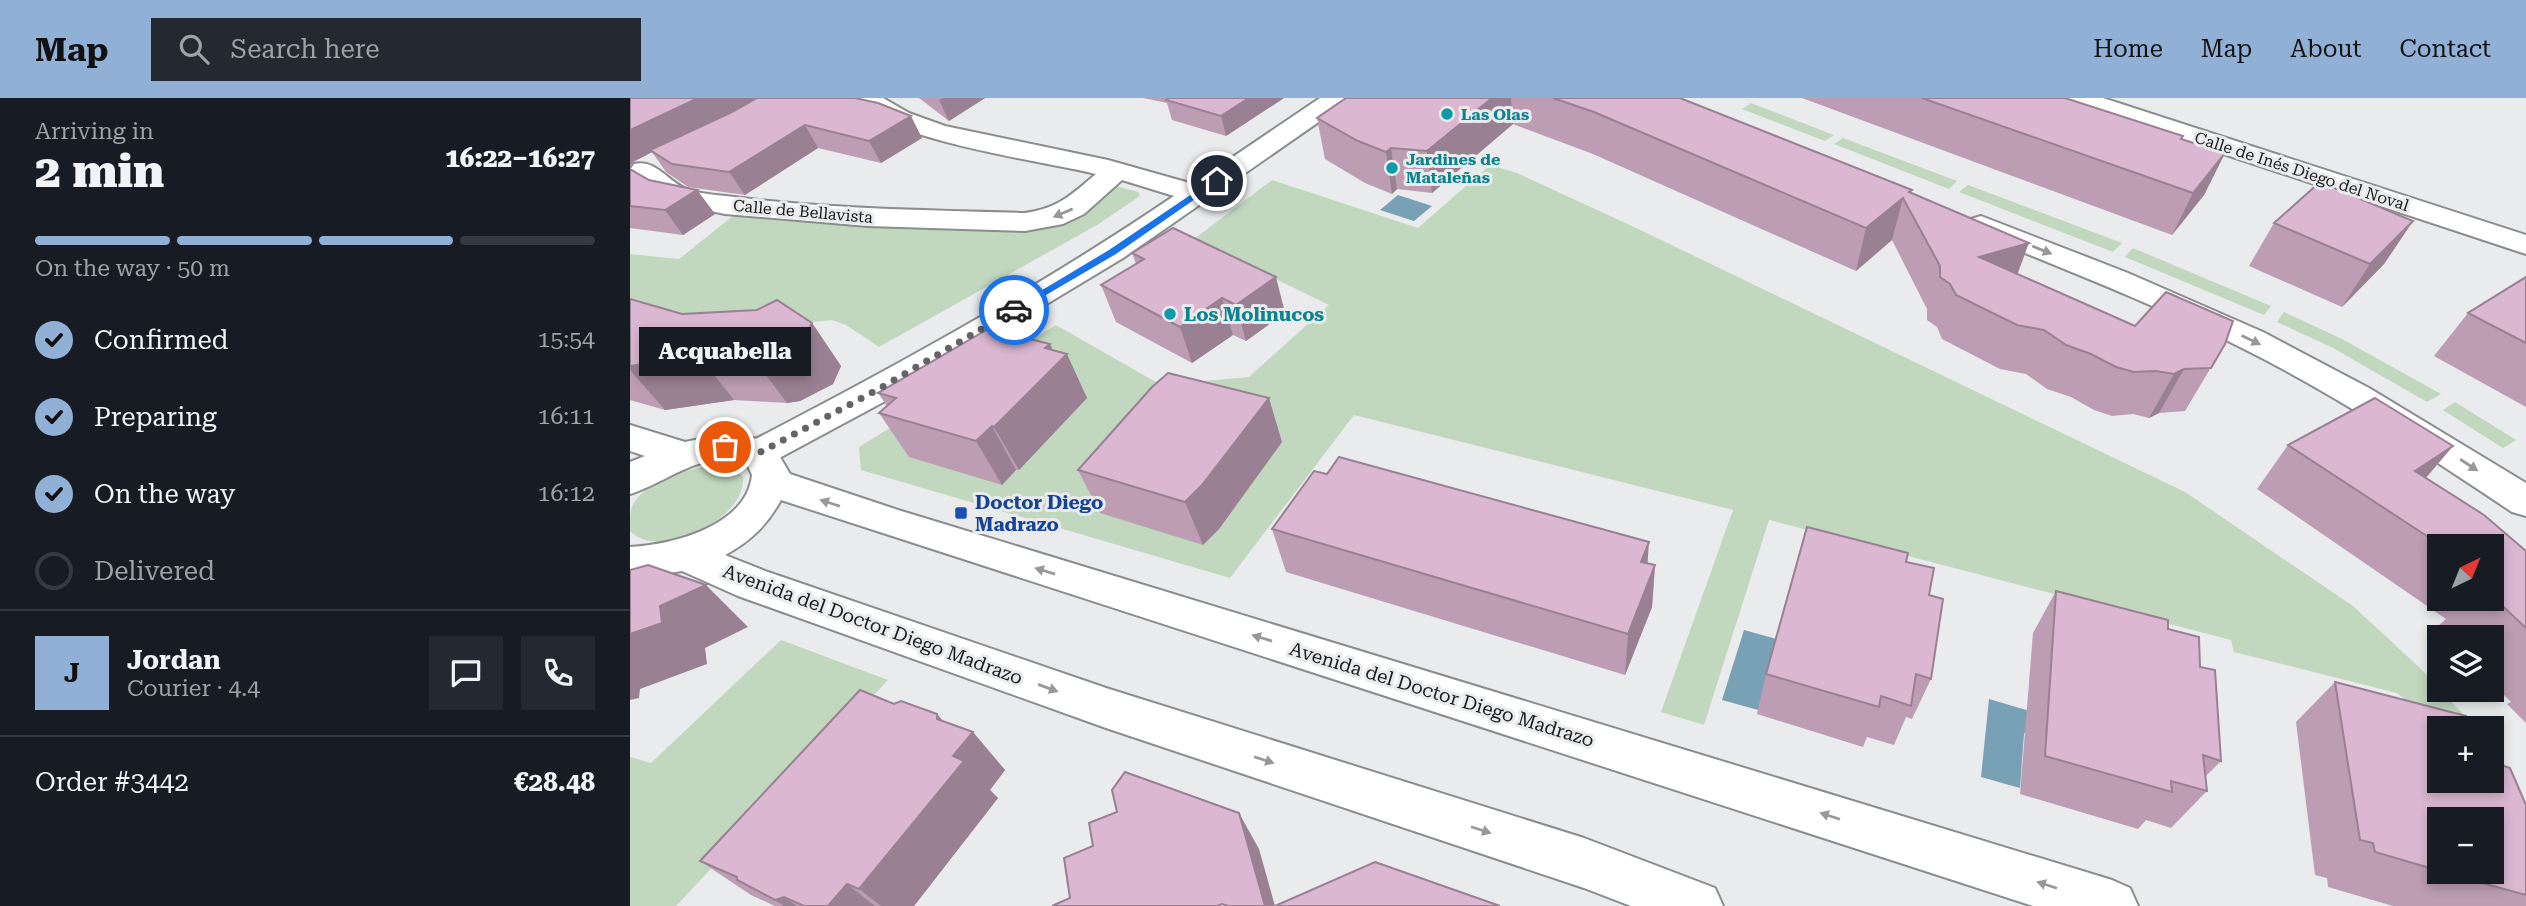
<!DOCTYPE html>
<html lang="en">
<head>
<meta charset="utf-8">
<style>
  :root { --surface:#171b24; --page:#242831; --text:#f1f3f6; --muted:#9ea1a6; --line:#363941; --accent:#90b0d6 }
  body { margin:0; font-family:"Roboto Serif",serif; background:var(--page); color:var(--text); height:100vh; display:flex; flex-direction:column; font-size:26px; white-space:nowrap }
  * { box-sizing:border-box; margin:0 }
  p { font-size:23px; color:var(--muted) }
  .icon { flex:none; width:38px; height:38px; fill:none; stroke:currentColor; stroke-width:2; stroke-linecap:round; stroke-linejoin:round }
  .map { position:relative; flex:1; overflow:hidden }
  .side { display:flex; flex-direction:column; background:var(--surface); width:630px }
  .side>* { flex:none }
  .needle { width:46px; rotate:43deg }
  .buttons { position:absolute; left:1797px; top:436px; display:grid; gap:14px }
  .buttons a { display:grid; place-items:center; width:77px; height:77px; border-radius:0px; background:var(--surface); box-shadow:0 4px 10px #0003; font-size:35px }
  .pin { position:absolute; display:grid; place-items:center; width:60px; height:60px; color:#fff; margin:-30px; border:4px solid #fff; border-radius:50%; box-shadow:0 2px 7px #0007 }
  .courier { position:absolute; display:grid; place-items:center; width:70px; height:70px; margin:-35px; border:5px solid #1a73e8; border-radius:50%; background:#fff; color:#222; box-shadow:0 2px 9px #0007 }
  .bubble { position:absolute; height:49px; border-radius:0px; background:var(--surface); box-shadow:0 4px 10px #0003; font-size:23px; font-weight:800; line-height:49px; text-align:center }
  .overview em { font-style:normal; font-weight:800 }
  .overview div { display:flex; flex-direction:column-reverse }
  .overview { display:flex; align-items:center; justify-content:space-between; height:119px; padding:0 35px }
  h1 { font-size:46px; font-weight:800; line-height:52px }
  .bar { display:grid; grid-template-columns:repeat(4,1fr); gap:10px 7px; align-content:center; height:84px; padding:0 35px }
  .bar i { height:9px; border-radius:5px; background:var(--line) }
  .bar .on { background:var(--accent) }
  .bar p { grid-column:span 4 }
  .line { display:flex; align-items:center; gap:18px; padding:0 35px; border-top:2px solid var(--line) }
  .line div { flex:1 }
  .round { display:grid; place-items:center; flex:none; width:74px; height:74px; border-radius:0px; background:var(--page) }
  ol { padding:0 35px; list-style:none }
  li { display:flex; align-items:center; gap:21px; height:77px }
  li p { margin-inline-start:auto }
  li .icon { padding:7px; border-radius:50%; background:var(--accent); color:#111; stroke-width:4 }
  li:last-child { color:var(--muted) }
  li i { width:38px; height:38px; border:4px solid var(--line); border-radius:50% }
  header { display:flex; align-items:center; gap:42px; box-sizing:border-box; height:98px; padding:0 35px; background:var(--accent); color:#111 }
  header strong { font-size:33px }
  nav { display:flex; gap:38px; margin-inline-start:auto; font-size:24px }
  .search { width:490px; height:63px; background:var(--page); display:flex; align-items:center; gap:18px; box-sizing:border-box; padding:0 24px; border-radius:0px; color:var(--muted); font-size:26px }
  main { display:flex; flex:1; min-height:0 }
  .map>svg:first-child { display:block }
</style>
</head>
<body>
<header>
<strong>Map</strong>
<div class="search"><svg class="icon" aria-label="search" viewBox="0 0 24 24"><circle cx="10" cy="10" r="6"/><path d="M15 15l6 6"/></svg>Search here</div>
<nav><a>Home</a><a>Map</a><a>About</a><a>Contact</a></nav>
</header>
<main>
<section class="side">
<div class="overview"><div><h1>2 min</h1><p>Arriving in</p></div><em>16:22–16:27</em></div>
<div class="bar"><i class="on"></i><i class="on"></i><i class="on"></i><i></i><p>On the way · 50 m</p></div>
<ol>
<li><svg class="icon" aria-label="check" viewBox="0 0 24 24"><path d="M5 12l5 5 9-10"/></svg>Confirmed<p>15:54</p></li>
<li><svg class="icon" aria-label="check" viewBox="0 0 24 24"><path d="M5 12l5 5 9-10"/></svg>Preparing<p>16:11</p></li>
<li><svg class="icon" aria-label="check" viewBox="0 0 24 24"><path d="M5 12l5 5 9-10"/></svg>On the way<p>16:12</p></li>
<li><i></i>Delivered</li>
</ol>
<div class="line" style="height:126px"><b class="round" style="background:var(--accent);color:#111">J</b><div><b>Jordan</b><p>Courier · 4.4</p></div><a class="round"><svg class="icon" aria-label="chat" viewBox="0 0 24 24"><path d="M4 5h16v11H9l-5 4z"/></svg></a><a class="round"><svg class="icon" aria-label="phone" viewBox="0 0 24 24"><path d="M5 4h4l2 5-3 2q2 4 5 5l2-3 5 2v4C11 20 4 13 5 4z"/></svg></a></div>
<div class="line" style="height:91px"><div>Order #3442</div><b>€28.48</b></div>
</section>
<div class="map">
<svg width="1896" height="808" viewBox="0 0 1896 808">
  <rect width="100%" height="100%" fill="#e9ebed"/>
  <g fill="#c1d8bf">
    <path d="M1121,5L1204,37L1195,43L1112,11Z"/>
    <path d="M1213,40L1327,83L1319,91L1204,46Z"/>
    <path d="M860,67L887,75L1004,129L1555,394L1723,508L1791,571L1846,630H1810L1767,595L1604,554L1601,542L1139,422L1074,627L1031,614L1103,412L724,317L600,480L231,372L229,349L426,227L531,287L619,279L699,207L564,141L642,82L788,130Z"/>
    <path d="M479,86L508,94L510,98L467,127L249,249L216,227L202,222L103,232L0,204V156L49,161L108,114L378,132Z"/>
    <path d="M1338,87L1492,145L1483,154L1329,94Z"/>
    <path d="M1503,150L1641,208L1634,217L1495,159Z"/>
    <path d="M1654,214L1712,241L1811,296L1797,304L1703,250L1647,224Z"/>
    <path d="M1825,304L1886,342L1873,350L1813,312Z"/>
    <path d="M87,367L103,370L113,379C117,421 29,464 0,433C0,426 0,417 1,411C13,381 58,370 87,367Z"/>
    <path d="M151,542L258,582L46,808H0V659L21,665Z"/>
  </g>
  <g fill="#78a1b6">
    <path d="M768,97L802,108L784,123L750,112Z"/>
    <path d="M1114,532L1157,544L1128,612L1092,602Z"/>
    <path d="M1359,601L1407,615L1394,636L1390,690L1351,679Z"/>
  </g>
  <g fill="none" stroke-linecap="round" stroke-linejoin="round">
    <defs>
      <g id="minor">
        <path d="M223,0H253L279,15L315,28L478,62L563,86L690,0H720L716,5L493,160L259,301L140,365L127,369L114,365L109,356L114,347C261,271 407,191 544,98L492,82L454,116L433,126L395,133L238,128L95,116L38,104L13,89L0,72L4,66C25,61 36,81 54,90C66,95 83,97 96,98C195,111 295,112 395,115C429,110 441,97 466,76C414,63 252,42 223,0Z"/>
        <path d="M1435,0H1473L1896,137V156L1439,5Z"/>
        <path d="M1351,118L1498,175L1633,234L1739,290L1896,385V418L1882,414C1794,355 1705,296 1610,249C1522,205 1431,170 1341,133L1336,127L1341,121Z"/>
      </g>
      <path id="major" d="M0,327L55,344L95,336L128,341L143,347L160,376L268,412L1482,782L1500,790L1508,808H1403L151,402C137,427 121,443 95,457L138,474L476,590L954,740L1085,790L1093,808H1001L954,790L476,630L108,498L52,473L0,481V449C42,447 117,428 122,377L117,366C77,348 36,385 0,396V364L15,358L0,353Z"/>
    </defs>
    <use href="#minor" stroke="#8a8c8e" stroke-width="4"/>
    <use href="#major" stroke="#8a8c8e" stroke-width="4"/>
    <use href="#minor" fill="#fff" fill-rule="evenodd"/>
    <use href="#major" fill="#fff" fill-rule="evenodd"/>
  </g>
  <g fill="#bc9db4" fill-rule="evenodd">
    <path d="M0,0L292,40L251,65L188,50L115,97L58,89L36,74L22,54L3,64L0,68Z"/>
    <path d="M289,0H355L319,23Z"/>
    <path d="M513,0H654L596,38L542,22L537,5Z"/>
    <path d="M716,0H1050L1282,92L1281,94L1387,176L1505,228L1595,246L1555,313L1529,315L1519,320L1503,316L1482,318L1464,312L1441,299L1417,291L1396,276L1370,271L1312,241L1307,229L1297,222V211L1262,142L1226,173L963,56L883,26L802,95L767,91L762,96L735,85L695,61L687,20Z"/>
    <path d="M1172,0H1435L1553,38L1552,41L1595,55L1574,97L1542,137Z"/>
    <path d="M0,71L19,82L67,92L85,116L53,137L0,130Z"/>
    <path d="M1783,123L1754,166L1712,209L1619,168L1644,125Z"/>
    <path d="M502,155L655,215L616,243L603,237L562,265L486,224L471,187L506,166Z"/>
    <path d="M1896,179V309L1804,258L1838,215Z"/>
    <path d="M0,201L52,216L182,225L211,268L203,286L170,303L157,305L104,302L35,312L0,302Z"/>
    <path d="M423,252L457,300L389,372H386L372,387L279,359L249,315L257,308L248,295Z"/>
    <path d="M652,344L589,431L573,447L470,415L448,372Z"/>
    <path d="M1658,347L1823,348L1796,380L1896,453V625L1877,606L1881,604L1862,585V539H1817L1807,529L1816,521L1627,391ZM1810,448H1862V500H1810Z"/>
    <path d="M642,431L1018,465L1025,467L1022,509L995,577L656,474Z"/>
    <path d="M1276,464L1299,497L1301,581L1282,621L1276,619L1264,647L1237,639L1233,649L1127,616L1136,576Z"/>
    <path d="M1426,493L1538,531L1570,569L1591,663L1575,679L1577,693L1541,730L1516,722L1508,731L1390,696L1403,535Z"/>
    <path d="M1705,584L1896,707V808H1763L1698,789L1697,780L1685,777L1666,624ZM1810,721L1862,774H1810Z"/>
    <path d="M264,606L314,623L375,672L360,692L368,700L284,808H145L121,797L70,763Z"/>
  </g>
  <g fill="#998092">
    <path d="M68,0H131L23,54L20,52L22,54L3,64L0,68V32Z"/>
    <path d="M313,0H355L319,23L309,2Z"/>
    <path d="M619,0H654L596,38L591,18Z"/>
    <path d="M862,0H881L883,26L802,95L797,53Z"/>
    <path d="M281,18L292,40L251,65L239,43Z"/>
    <path d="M175,27L188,50L115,97L99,74Z"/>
    <path d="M761,50L767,91L762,96L756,54Z"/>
    <path d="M1595,55L1574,97L1542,137L1563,95Z"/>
    <path d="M67,92L85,116L53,137L35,112Z"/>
    <path d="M1273,100L1262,142L1226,173L1236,130Z"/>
    <path d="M1783,123L1754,166L1712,209L1740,166Z"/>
    <path d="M1399,145L1383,188L1334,202L1349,159Z"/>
    <path d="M646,179L655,215L616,243L606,207Z"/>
    <path d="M592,200L603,237L562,265L550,229Z"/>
    <path d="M182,225L211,268L203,286L170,303L157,305L124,261Z"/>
    <path d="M420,246L429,265L437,256L457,300L389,372L364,329L415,250Z"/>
    <path d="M69,258L104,302L35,312L0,272V268Z"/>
    <path d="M1554,271L1529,315L1519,320L1544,276Z"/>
    <path d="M639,300L652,344L589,431L573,447L555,404Z"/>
    <path d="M362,328L386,372L372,387L346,343Z"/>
    <path d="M1823,348L1785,392V373Z"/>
    <path d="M1019,444L1016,487L1011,464Z"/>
    <path d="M1025,467L1022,509L995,577L998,536Z"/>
    <path d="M76,487L118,529L75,550L77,566L10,591L9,600L0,602V536L30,508Z"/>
    <path d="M307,616L333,646L343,634L375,672L360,692L368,700L284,808H251L229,791L323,658L307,621Z"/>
    <path d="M609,715L629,751L645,808H635Z"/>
    <path d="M217,786L245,808H198Z"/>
    <path d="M154,799L167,808H154L145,802Z"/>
  </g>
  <g fill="#dbb7d1" stroke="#998092" stroke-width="2">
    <path d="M0,0H68L0,32Z"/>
    <path d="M127,0H225L248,5L281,18L239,43L175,27L99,74L42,66L20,52L102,14Z"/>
    <path d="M539,0H619L591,18L536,2Z"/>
    <path d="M716,0H862L797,53L761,50L756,54L728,43L687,20Z"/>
    <path d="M923,0H1050L1282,92L1279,94L1399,145L1349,159L1505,228L1536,194L1603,223L1595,246L1581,270L1554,271L1544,276L1526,273L1504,274L1486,269L1461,256L1436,247L1414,232L1387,227L1326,197L1320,186L1310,179V168L1273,100L1236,130L964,14Z"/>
    <path d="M1292,0H1435L1553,38L1551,41L1595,55L1563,95Z"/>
    <path d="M0,71L19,82L67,92L35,112L0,108Z"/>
    <path d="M1690,84L1783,123L1740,166L1644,125Z"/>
    <path d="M543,130L646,179L606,207L592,200L550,229L471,187L514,161L502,155Z"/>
    <path d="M1896,179V245L1838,215Z"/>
    <path d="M0,201L52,216L127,212L147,202L182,225L172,243L138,259L124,261L69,258L0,268Z"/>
    <path d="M358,231L420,246L415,250L437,256L364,329L362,328L346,343L249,315L266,300L248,295Z"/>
    <path d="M538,275L639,300L572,387L555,404L448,372L522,289Z"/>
    <path d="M1745,300L1823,348L1785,373L1854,417L1896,453V530L1862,498V484L1866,483L1862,480V448H1812L1658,347Z"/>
    <path d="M709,359L1019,444L1011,464L1025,467L998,536L642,431L684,373L697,376Z"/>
    <path d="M1177,429L1278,455L1276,464L1304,470L1299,497L1313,501L1301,581L1286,576L1281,608L1251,598L1249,609L1136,576Z"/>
    <path d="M18,467L76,487L30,508L32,525L0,536V472Z"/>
    <path d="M1426,493L1538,522V531L1569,539L1570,569L1585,572L1591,663L1573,657L1577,693L1541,683L1542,694L1415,658Z"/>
    <path d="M1705,584L1836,618L1847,630H1810V682H1862V648L1874,668L1880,670L1896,707V797L1812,774H1862V721H1810V773L1745,754L1743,745L1730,742Z"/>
    <path d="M230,592L264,606L271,603L307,616V621L343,634L323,658L334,663L229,791L217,786L198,808H174L154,799L145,802L107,782V779L70,763Z"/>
    <path d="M495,674L609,715L635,808H598L592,806L587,808H422L440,800L434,760L463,748L459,725L487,714L482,692Z"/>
    <path d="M745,764L870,808H645Z"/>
  </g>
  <defs><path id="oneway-solid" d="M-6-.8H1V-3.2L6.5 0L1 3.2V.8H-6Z" transform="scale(1.75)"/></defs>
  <g fill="#989899">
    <use href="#oneway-solid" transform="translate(433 115) rotate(157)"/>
    <use href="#oneway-solid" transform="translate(1412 152) rotate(22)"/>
    <use href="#oneway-solid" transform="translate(1621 242) rotate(26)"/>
    <use href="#oneway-solid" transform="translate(1839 367) rotate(33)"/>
    <use href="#oneway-solid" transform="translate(200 405) rotate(-162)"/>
    <use href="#oneway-solid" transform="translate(415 473) rotate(-163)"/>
    <use href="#oneway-solid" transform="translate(632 540) rotate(-163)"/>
    <use href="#oneway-solid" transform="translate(418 590) rotate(20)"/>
    <use href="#oneway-solid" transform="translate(634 662) rotate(18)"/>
    <use href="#oneway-solid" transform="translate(1200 718) rotate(-162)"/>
    <use href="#oneway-solid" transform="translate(851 732) rotate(18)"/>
    <use href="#oneway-solid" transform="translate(1417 787) rotate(-162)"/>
  </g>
  <path fill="#1a73e8" d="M584,81L591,83L486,156L387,214L379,212L479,152Z"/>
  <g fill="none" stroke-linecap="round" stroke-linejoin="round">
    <path stroke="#626465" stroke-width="7" stroke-dasharray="0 12.6" d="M95,349L113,350L127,356L247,292L384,212"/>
  </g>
  <g fill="#0f9aa8" stroke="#e9ebed" stroke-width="2.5">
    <circle cx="817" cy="16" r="7"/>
    <circle cx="762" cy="70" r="7"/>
    <circle cx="540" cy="216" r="7"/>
  </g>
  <rect fill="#1a4fb4" stroke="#e9ebed" stroke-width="2.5" x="324" y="408" width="14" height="14" rx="3.5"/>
  <g text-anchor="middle" stroke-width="6" stroke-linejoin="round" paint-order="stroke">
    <g font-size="16" font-weight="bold" fill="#0d838f" stroke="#e9ebed" text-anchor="start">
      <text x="831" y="22">Las Olas</text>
      <text x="776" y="67">Jardines de<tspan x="776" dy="18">Mataleñas</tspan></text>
    </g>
    <g font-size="16" fill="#1a1b1c" stroke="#e9ebed">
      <text transform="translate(1672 73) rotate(18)" y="6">Calle de Inés Diego del Noval</text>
      <text transform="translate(173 113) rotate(5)" y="6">Calle de Bellavista</text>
    </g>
    <g font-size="19" font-weight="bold" fill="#0d838f" stroke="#e9ebed" text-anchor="start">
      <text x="554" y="223">Los Molinucos</text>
    </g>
    <g font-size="19" font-weight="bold" fill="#164399" stroke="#e9ebed" text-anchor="start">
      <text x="345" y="411">Doctor Diego<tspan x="345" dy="22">Madrazo</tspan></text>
    </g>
    <g font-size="19" fill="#1a1b1c" stroke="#e9ebed">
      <text transform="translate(243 526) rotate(20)" y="7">Avenida del Doctor Diego Madrazo</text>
      <text transform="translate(812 596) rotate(17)" y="7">Avenida del Doctor Diego Madrazo</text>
    </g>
  </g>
</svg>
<div class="buttons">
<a><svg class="needle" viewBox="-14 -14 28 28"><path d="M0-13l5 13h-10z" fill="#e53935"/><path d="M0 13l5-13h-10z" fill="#9ea1a6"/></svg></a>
<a><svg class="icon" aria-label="layers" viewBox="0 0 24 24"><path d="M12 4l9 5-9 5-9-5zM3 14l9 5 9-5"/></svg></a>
<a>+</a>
<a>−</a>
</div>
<div class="pin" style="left:95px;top:349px;background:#ea580c"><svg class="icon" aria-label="bag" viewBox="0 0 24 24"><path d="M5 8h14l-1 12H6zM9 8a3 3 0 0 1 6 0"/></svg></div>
<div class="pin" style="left:587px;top:83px;background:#1f2937"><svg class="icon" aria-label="home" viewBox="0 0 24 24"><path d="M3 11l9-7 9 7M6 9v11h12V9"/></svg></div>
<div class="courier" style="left:384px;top:212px"><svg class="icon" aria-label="car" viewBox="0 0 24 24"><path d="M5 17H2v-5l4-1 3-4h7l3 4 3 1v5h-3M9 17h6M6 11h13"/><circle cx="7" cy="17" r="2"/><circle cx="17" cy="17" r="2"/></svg></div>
<div class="bubble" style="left:9px;top:229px;width:172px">Acquabella</div>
</div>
</main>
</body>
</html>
